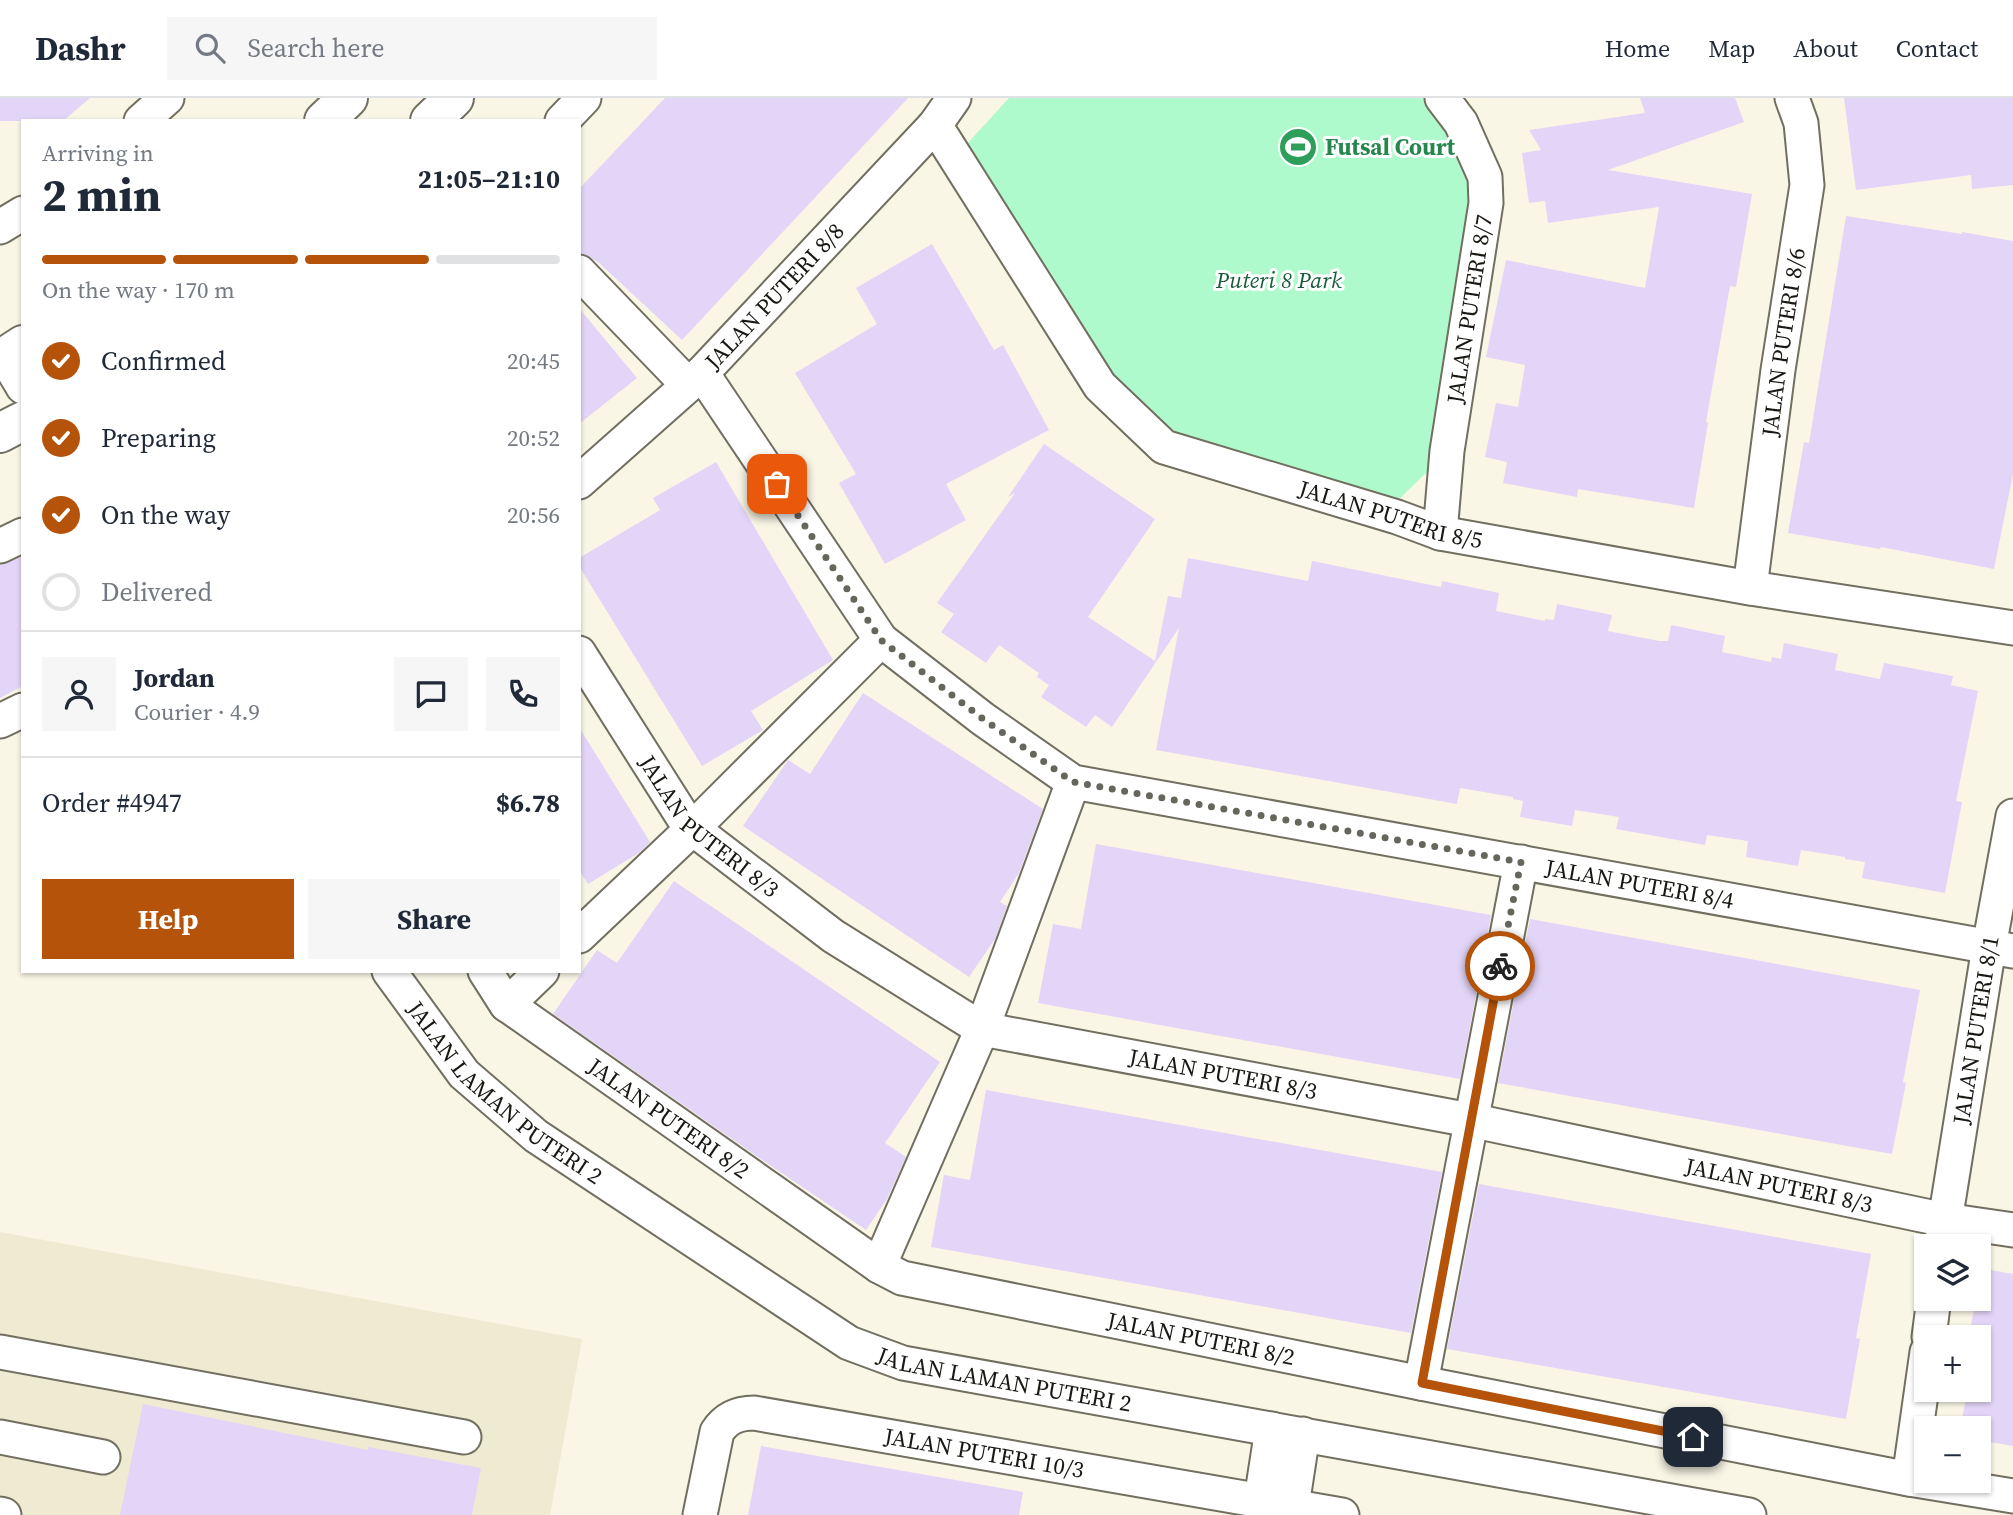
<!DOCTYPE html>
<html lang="en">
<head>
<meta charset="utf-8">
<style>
  :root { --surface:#fff; --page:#f6f6f7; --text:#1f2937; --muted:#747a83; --line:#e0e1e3; --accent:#b45309 }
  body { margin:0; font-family:"Source Serif 4",serif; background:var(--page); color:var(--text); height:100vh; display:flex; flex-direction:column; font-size:26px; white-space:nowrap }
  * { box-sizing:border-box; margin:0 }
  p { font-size:23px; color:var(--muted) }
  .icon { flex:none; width:38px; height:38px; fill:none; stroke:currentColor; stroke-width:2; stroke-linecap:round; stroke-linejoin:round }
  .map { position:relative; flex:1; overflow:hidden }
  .drawer { position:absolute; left:21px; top:21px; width:560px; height:854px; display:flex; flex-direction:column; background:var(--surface); border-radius:0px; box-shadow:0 2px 5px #0004 }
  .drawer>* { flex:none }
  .controls { position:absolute; left:1914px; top:1136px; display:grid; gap:14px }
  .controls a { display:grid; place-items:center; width:77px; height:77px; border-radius:0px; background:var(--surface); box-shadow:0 2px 5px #0004; font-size:35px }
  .pin { position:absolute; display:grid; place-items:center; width:60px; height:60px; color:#fff; margin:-30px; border-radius:14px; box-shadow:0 4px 10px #0006 }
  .courier { position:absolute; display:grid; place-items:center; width:70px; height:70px; margin:-35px; border:5px solid #b45309; border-radius:50%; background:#fff; color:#222; box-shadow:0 2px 9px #0007 }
  .headline em { font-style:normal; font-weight:700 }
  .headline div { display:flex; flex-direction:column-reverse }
  .headline { display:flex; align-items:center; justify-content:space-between; height:119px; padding:0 21px }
  h1 { font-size:46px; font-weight:700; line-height:52px }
  .bar { display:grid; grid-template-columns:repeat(4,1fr); gap:10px 7px; align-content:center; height:84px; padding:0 21px }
  .bar i { height:9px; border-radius:5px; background:var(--line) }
  .bar .selected { background:var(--accent) }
  .bar p { grid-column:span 4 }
  .line { display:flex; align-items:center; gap:18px; padding:0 21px; border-top:2px solid var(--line) }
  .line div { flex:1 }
  .round { display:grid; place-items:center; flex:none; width:74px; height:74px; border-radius:0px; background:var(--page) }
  ol { padding:0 21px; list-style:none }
  li { display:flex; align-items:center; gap:21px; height:77px }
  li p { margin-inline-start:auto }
  li .icon { padding:7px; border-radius:50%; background:var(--accent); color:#fff; stroke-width:4 }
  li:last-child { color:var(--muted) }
  li i { width:38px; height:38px; border:4px solid var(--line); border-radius:50% }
  .cta { display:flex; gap:14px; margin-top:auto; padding:14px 21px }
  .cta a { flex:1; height:80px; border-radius:0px; background:var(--accent); color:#fff; font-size:28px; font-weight:700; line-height:80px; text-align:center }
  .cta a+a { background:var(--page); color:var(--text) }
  header { display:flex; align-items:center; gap:42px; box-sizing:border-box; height:98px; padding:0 35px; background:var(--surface); border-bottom:2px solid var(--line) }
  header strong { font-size:33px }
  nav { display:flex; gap:38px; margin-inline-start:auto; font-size:24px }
  .search { width:490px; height:63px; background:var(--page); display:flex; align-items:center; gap:18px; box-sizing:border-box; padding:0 24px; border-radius:0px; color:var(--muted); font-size:26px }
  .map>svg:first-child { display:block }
</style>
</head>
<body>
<header>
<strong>Dashr</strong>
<div class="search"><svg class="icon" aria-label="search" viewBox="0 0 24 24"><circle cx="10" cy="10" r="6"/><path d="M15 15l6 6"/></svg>Search here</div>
<nav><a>Home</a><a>Map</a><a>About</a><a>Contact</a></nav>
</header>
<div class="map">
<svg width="2013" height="1417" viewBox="0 0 2013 1417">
  <rect width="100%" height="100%" fill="#f9f6e6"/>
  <path fill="#efead2" d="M0,1134L582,1241L550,1417H0Z"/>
  <path fill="#affacc" d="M1009,0H1423L1471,62L1475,116L1430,371L1395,405L1171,338L1104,275L965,48Z"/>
  <g fill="#e3d5f7">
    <path d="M0,0H90L63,23H0Z"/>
    <path d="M665,0H908L682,242L598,164L579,155V91Z"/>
    <path d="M1640,0H1735L1744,24L1608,72L1752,96L1736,189L1730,188L1706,324L1708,325L1694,410L1578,391L1577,399L1503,385L1507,364L1485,359L1496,305L1518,309L1525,267L1486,259L1506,162L1645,190L1659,109L1548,125L1545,103L1529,105L1522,55L1541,52L1529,32L1645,15Z"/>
    <path d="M1844,0H2013V87L1972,91L1971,77L1856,92Z"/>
    <path d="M1846,118L1962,136V134L2013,143V376L1994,471L1881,449L1880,451L1788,435L1804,344L1809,345Z"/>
    <path d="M932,146L994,252L1003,247L1049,332L946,386L966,422L885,466L839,385L856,376L795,275L877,226L856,190Z"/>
    <path d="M579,210L637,280L579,326Z"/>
    <path d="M1044,346L1155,421L1088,519L1155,563L1168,498L1181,500L1188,460L1308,483L1312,463L1441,489L1442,483L1499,495L1496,513L1545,523V521L1554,522L1557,506L1612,517L1608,533L1659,543H1668L1671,527L1725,538L1722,554L1771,564L1772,559L1781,561L1784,545L1838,556L1835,572L1880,581L1884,565L1953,578L1951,587L1978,593L1956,703L1962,704L1945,795L1862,780L1865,764L1845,761V759L1801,752L1798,768L1746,759L1748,743L1707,737L1705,747L1616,731L1619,719L1575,712L1572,728L1520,719L1523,703L1513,701V699L1460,690L1457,706L1156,652L1179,530L1112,629L1095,617L1086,629L1041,599L1049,587L1037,579L1039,575L999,547L986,565L941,534L954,516L937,505L1015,395L1008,399Z"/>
    <path d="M716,364L833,562L751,613L763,632L702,668L579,468V460L660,412L653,400Z"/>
    <path d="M23,458V588L0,600V467Z"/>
    <path d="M863,595L1043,711L1019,775L1000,804L1007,808L995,841L969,879L743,728L788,662L810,676Z"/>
    <path d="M579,629L650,744L639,755L588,786L579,772Z"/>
    <path d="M1096,746L1491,817L1460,981L1038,905L1053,826L1081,831Z"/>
    <path d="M674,783L940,964L885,1045L906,1059L887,1101L866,1132L755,1057L553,916L597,852L617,865Z"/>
    <path d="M1530,821L1920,892L1903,984L1906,985L1892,1056L1498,985Z"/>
    <path d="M986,992L1442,1074L1411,1235L931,1149L944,1077L970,1082Z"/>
    <path d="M1479,1086L1871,1156L1856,1240L1860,1241L1846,1321L1447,1251Z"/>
    <path d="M1981,1170L2013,1176V1348L1979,1342V1330H1960L1968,1292H1979V1239L1969,1238L1976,1200H1979Z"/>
    <path d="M143,1306L368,1352V1349L481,1370L472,1417H120Z"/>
    <path d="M761,1348L1023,1394L1019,1417H748Z"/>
  </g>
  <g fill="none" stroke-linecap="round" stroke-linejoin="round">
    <defs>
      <g id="minor">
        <path d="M141,23L167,0"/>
        <path d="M562,23L584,0"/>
        <path id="s1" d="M935,27L1100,288L1164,349L1397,419L1440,435L1750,490L2013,530"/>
        <path d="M0,129L23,115"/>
        <path d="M579,174L688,287"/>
        <path d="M5,259L23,289"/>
        <path id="s2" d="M702,275L881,542L983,621L1073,684L2013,853"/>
        <path id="s3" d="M579,384L702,275L935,27L954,0"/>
        <path id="s4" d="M1440,435L1447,353L1486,105L1485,79L1461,25L1442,0"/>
        <path d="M0,448L23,437"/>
        <path id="s5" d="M1750,490L1778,272L1807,87L1801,25L1792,0"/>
        <path id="s6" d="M579,555L688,727L833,838L982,931L1470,1022L1945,1122L2013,1132"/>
        <path d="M0,623L23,612"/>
        <path d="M579,838L693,730L881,542"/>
        <path id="s7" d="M389,873L464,976L536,1038L849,1245L903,1265L1749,1417"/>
        <path id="s8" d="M485,873L506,906L879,1168L902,1180L1421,1285L1909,1381L2013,1398"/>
        <path d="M507,907L542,873"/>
        <path id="s9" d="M1941,1148L1989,849L2013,718"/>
        <path d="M879,1168L982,931L1073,684"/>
        <path d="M1929,1239L1934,1200"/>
        <path d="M0,1254L464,1339"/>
        <path d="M1421,1285L1521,764"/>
        <path d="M0,1339L103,1359"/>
        <path d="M1909,1381L1927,1254"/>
        <path d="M1292,1408L1303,1336"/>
        <path d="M0,1416L4,1417"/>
        <path id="s10" d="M700,1417L717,1334C726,1320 738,1315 754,1315L1342,1417"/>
        <path d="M1269,1417L1261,1402L1272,1331"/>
      </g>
      <g id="major">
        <path d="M324,23L348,0"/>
        <path d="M430,23L454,0"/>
        <path d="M0,262L23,247"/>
        <path d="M0,335L23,323"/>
      </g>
    </defs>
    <use href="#minor" stroke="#726e60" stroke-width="37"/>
    <use href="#major" stroke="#726e60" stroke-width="42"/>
    <use href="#minor" stroke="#fff" stroke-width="33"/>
    <use href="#major" stroke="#fff" stroke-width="38"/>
  </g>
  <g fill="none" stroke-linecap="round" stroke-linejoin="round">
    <path stroke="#67665d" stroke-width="7" stroke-dasharray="0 12.6" d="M777,386L881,542L983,621L1073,684L1521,764L1500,868"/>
    <path stroke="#b45309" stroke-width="9" d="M1500,868L1422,1285L1693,1339"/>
  </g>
  <defs>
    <symbol id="stadium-disc" viewBox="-11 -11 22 22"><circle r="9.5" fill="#2e9e5b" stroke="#fff"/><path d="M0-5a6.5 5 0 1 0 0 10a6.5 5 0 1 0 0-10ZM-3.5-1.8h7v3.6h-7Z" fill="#fff"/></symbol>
  </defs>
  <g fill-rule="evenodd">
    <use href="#stadium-disc" x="1276" y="27" width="44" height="44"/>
  </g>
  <g text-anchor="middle" stroke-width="6" stroke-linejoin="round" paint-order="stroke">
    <g font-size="23" font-weight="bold" fill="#27864d" stroke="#fff" text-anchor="start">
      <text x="1325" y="57">Futsal Court</text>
    </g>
    <g font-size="23" font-style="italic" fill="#185e3b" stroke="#fff">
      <text x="1279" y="190">Puteri 8 Park</text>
    </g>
    <g font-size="23" fill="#191813" stroke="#fff">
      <text dy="8" stroke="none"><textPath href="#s3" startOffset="270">JALAN PUTERI 8/8</textPath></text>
      <text dy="8" stroke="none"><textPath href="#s4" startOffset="226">JALAN PUTERI 8/7</textPath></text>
      <text dy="8" stroke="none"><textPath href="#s5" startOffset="248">JALAN PUTERI 8/6</textPath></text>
      <text dy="8" stroke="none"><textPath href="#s1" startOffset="634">JALAN PUTERI 8/5</textPath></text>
      <text dy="8" stroke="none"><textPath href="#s6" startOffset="219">JALAN PUTERI 8/3</textPath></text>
      <text dy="8" stroke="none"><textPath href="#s2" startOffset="1136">JALAN PUTERI 8/4</textPath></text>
      <text dy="8" stroke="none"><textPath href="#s9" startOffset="219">JALAN PUTERI 8/1</textPath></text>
      <text dy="8" stroke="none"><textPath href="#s6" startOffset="807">JALAN PUTERI 8/3</textPath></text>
      <text dy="8" stroke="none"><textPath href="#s7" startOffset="170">JALAN LAMAN PUTERI 2</textPath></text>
      <text dy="8" stroke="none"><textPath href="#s8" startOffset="238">JALAN PUTERI 8/2</textPath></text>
      <text dy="8" stroke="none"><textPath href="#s6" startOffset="1374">JALAN PUTERI 8/3</textPath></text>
      <text dy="8" stroke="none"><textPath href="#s8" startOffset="826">JALAN PUTERI 8/2</textPath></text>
      <text dy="8" stroke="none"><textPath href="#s7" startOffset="758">JALAN LAMAN PUTERI 2</textPath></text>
      <text dy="8" stroke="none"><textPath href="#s10" startOffset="362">JALAN PUTERI 10/3</textPath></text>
    </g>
  </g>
</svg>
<div class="controls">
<a><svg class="icon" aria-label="layers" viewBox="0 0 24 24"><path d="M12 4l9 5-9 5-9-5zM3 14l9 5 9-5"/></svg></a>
<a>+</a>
<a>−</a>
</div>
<div class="pin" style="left:777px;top:386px;background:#ea580c"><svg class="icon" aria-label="bag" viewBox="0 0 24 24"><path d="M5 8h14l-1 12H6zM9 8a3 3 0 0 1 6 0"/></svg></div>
<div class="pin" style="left:1693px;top:1339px;background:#1f2937"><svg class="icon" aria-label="home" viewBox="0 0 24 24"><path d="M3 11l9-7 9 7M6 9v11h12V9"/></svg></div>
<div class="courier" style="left:1500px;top:868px"><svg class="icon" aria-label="bike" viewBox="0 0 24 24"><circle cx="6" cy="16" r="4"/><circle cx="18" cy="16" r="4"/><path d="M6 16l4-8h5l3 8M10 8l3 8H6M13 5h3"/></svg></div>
<section class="drawer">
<div class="headline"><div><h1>2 min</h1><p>Arriving in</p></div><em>21:05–21:10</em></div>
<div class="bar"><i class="selected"></i><i class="selected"></i><i class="selected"></i><i></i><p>On the way · 170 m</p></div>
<ol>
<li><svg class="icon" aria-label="check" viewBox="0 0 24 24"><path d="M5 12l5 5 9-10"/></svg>Confirmed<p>20:45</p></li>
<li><svg class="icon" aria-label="check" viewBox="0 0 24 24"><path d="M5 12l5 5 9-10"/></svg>Preparing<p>20:52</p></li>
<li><svg class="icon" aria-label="check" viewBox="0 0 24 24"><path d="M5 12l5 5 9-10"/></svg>On the way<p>20:56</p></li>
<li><i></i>Delivered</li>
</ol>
<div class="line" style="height:126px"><a class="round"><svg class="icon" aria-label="person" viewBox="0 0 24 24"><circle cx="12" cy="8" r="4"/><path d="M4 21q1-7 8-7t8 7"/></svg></a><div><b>Jordan</b><p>Courier · 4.9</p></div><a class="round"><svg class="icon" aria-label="chat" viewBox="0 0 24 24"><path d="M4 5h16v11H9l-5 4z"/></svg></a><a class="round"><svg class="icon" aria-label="phone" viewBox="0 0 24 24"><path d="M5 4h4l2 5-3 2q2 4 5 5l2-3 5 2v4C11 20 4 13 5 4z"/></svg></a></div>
<div class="line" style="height:91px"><div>Order #4947</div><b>$6.78</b></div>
<div class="cta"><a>Help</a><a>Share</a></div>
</section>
</div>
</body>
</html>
